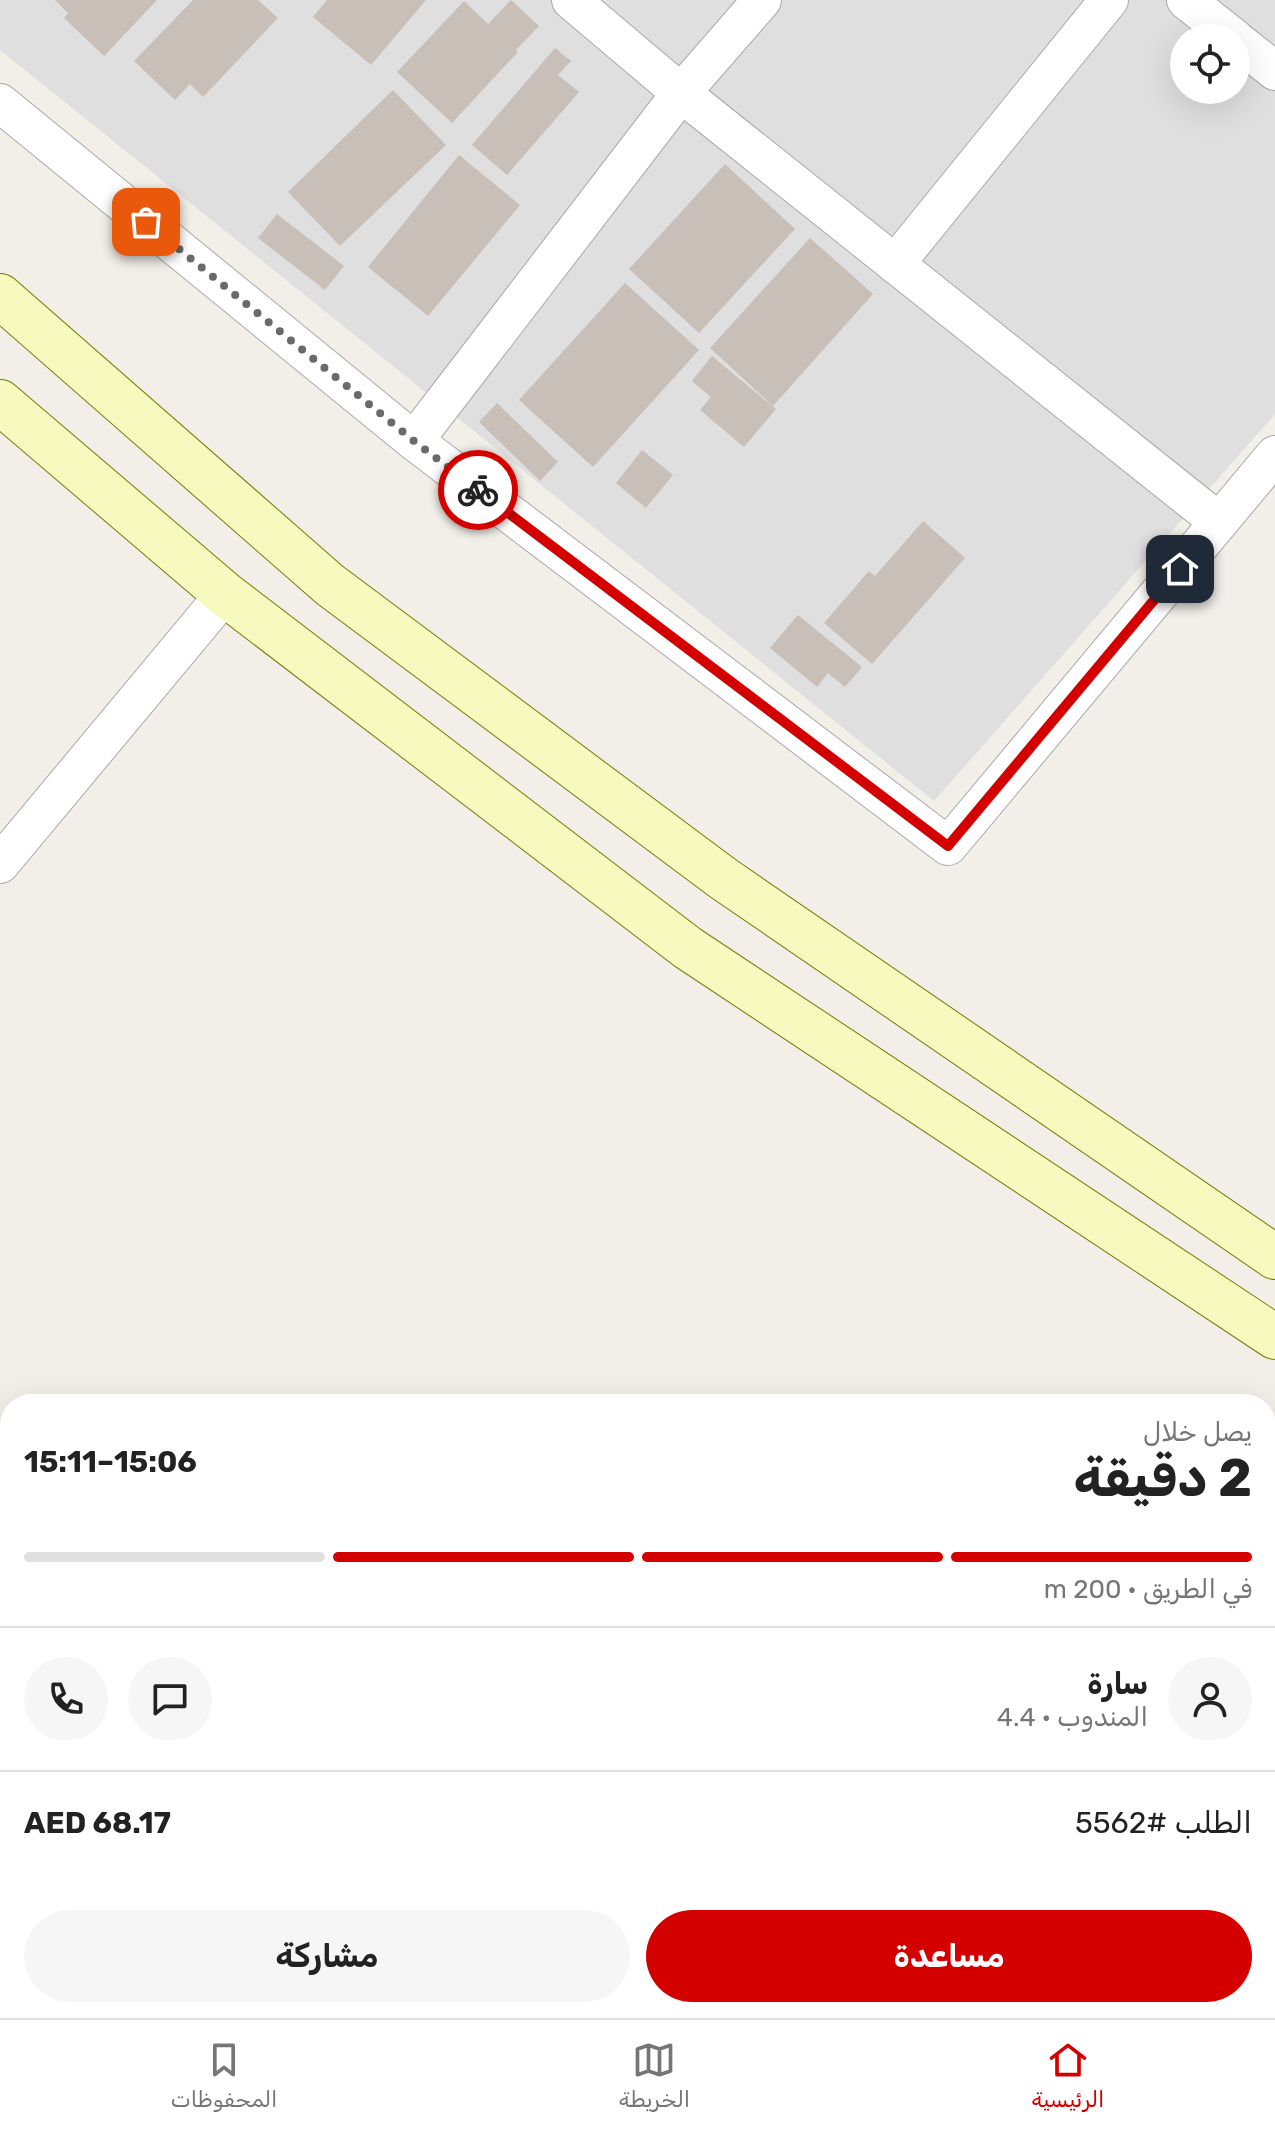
<!DOCTYPE html>
<html lang="ar">
<head>
<meta charset="utf-8">
<style>
  :root { --surface:#fff; --page:#f6f6f6; --text:#222; --muted:#767676; --line:#e0e0e0; --accent:#d40000 }
  body { margin:0; font-family:Rubik,Vazirmatn,sans-serif; background:var(--page); color:var(--text); direction:rtl; height:100vh; display:flex; flex-direction:column; font-size:30px; white-space:nowrap }
  * { box-sizing:border-box; margin:0 }
  p { font-size:26px; color:var(--muted) }
  .icon { flex:none; width:44px; height:44px; fill:none; stroke:currentColor; stroke-width:2; stroke-linecap:round; stroke-linejoin:round }
  .map { position:relative; flex:1; overflow:hidden; direction:ltr }
  .side { position:absolute; left:0px; top:1394px; width:1276px; height:624px; display:flex; flex-direction:column; background:var(--surface); border-radius:32px 32px 0 0; box-shadow:0 8px 32px #0002; direction:rtl }
  .side>* { flex:none }
  .tools { position:absolute; left:1170px; top:24px; display:grid; gap:16px }
  .tools a { display:grid; place-items:center; width:80px; height:80px; border-radius:50%; background:var(--surface); box-shadow:0 8px 32px #0002; font-size:40px }
  .pin { position:absolute; display:grid; place-items:center; width:68px; height:68px; color:#fff; margin:-34px; border-radius:16px; box-shadow:0 4px 12px #0006 }
  .courier { position:absolute; display:grid; place-items:center; width:80px; height:80px; margin:-40px; border:6px solid #d40000; border-radius:50%; background:#fff; color:#222; box-shadow:0 2px 10px #0007 }
  .headline em { font-style:normal; font-weight:700 }
  .headline div { display:flex; flex-direction:column-reverse }
  .headline { display:flex; align-items:center; justify-content:space-between; height:136px; padding:0 24px }
  h1 { font-size:52px; font-weight:700; line-height:60px }
  .bar { display:grid; grid-template-columns:repeat(4,1fr); gap:12px 8px; align-content:center; height:96px; padding:0 24px }
  .bar i { height:10px; border-radius:6px; background:var(--line) }
  .bar .selected { background:var(--accent) }
  .bar p { grid-column:span 4 }
  .line { display:flex; align-items:center; gap:20px; padding:0 24px; border-top:2px solid var(--line) }
  .line div { flex:1 }
  .round { display:grid; place-items:center; flex:none; width:84px; height:84px; border-radius:42px; background:var(--page) }
  .primary-button { display:flex; gap:16px; margin-top:auto; padding:16px 24px }
  .primary-button a { flex:1; height:92px; border-radius:48px; background:var(--accent); color:#fff; font-size:32px; font-weight:700; line-height:92px; text-align:center }
  .primary-button a+a { background:var(--page); color:var(--text) }
  .menu { display:flex; justify-content:space-around; align-items:center; height:112px; border-top:2px solid var(--line); background:var(--surface); font-size:22px; color:var(--muted) }
  .menu a { display:grid; justify-items:center; gap:4px }
  .menu .selected { color:var(--accent) }
  .map>svg:first-child { display:block }
</style>
</head>
<body>
<div class="map">
<svg width="1275" height="2018" viewBox="0 0 1275 2018">
  <rect width="100%" height="100%" fill="#f2efe9"/>
  <path fill="#e0dfdf" fill-rule="evenodd" d="M0,0H1275V414L934,801L0,50ZM1184,38H1236V90H1184Z"/>
  <path fill="#aad3df" d="M1275,1799V2018H0V1862L10,1852V2008H1266V1807Z"/>
  <g fill="#c7bfb8">
    <path d="M55,0H157L104,56L64,18L68,13Z"/>
    <path d="M193,0H258L278,18L203,97L190,84L175,100L134,61Z"/>
    <path d="M327,0H426L371,65L313,17Z"/>
    <path d="M511,0L539,26L516,50L518,52L452,123L397,72L464,1L488,24Z"/>
    <path d="M555,48L571,61L558,75L579,92L507,175L472,145Z"/>
    <path d="M393,90L446,145L340,246L288,192Z"/>
    <path d="M459,155L520,205L428,316L368,267Z"/>
    <path d="M725,164L795,229L699,333L629,269Z"/>
    <path d="M277,214L344,266L325,290L258,238Z"/>
    <path d="M810,238L873,294L773,406L710,348Z"/>
    <path d="M625,283L699,350L593,467L519,400Z"/>
    <path d="M712,356L776,409L744,447L700,410L711,397L692,381Z"/>
    <path d="M497,403L558,462L540,481L479,422Z"/>
    <path d="M642,450L673,475L646,508L616,483Z"/>
    <path d="M923,521L965,558L872,664L824,623L869,571L875,576Z"/>
    <path d="M798,615L862,667L845,687L828,673L817,687L770,648Z"/>
  </g>
  <g fill="none" stroke-linecap="round" stroke-linejoin="round">
    <defs>
      <g id="street">
        <path d="M571,0L681,93L1219,522"/>
        <path d="M1186,0L1234,38"/>
        <path d="M1236,40L1275,71"/>
        <path d="M0,103L414,441L948,846L1275,455"/>
        <path d="M895,264L1109,0"/>
        <path d="M414,441L681,93L762,0"/>
        <path d="M0,864L225,594"/>
      </g>
      <g id="secondary">
        <path d="M0,296L330,585L724,879L1275,1257"/>
        <path d="M0,402L225,594L688,948L1275,1337"/>
      </g>
    </defs>
    <use href="#street" stroke="#a9a9a9" stroke-width="40"/>
    <use href="#secondary" stroke="#707d05" stroke-width="46"/>
    <use href="#street" stroke="#fff" stroke-width="38"/>
    <use href="#secondary" stroke="#f7fabf" stroke-width="44"/>
  </g>
  <g fill="none" stroke-linecap="round" stroke-linejoin="round">
    <path stroke="#6b6a68" stroke-width="8" stroke-dasharray="0 14.4" d="M146,222L414,441L478,490"/>
    <path stroke="#d40000" stroke-width="10" d="M478,490L948,846L1180,569"/>
  </g>
</svg>
<div class="tools">
<a><svg class="icon" aria-label="locate" viewBox="0 0 24 24"><circle cx="12" cy="12" r="6"/><path d="M12 2v4M12 18v4M2 12h4M18 12h4"/></svg></a>
</div>
<div class="pin" style="left:146px;top:222px;background:#ea580c"><svg class="icon" aria-label="bag" viewBox="0 0 24 24"><path d="M5 8h14l-1 12H6zM9 8a3 3 0 0 1 6 0"/></svg></div>
<div class="pin" style="left:1180px;top:569px;background:#1f2937"><svg class="icon" aria-label="home" viewBox="0 0 24 24"><path d="M3 11l9-7 9 7M6 9v11h12V9"/></svg></div>
<div class="courier" style="left:478px;top:490px"><svg class="icon" aria-label="bike" viewBox="0 0 24 24"><circle cx="6" cy="16" r="4"/><circle cx="18" cy="16" r="4"/><path d="M6 16l4-8h5l3 8M10 8l3 8H6M13 5h3"/></svg></div>
<section class="side">
<div class="headline"><div><h1>2 دقيقة</h1><p>يصل خلال</p></div><em>15:06–15:11</em></div>
<div class="bar"><i class="selected"></i><i class="selected"></i><i class="selected"></i><i></i><p>في الطريق · 200 m</p></div>
<div class="line" style="height:144px"><a class="round"><svg class="icon" aria-label="person" viewBox="0 0 24 24"><circle cx="12" cy="8" r="4"/><path d="M4 21q1-7 8-7t8 7"/></svg></a><div><b>سارة</b><p>المندوب · 4.4</p></div><a class="round"><svg class="icon" aria-label="chat" viewBox="0 0 24 24"><path d="M4 5h16v11H9l-5 4z"/></svg></a><a class="round"><svg class="icon" aria-label="phone" viewBox="0 0 24 24"><path d="M5 4h4l2 5-3 2q2 4 5 5l2-3 5 2v4C11 20 4 13 5 4z"/></svg></a></div>
<div class="line" style="height:104px"><div>الطلب #5562</div><b>AED 68.17</b></div>
<div class="primary-button"><a>مساعدة</a><a>مشاركة</a></div>
</section>
</div>
<nav class="menu">
<a class="selected"><svg class="icon" aria-label="home" viewBox="0 0 24 24"><path d="M3 11l9-7 9 7M6 9v11h12V9"/></svg>الرئيسية</a>
<a><svg class="icon" aria-label="map" viewBox="0 0 24 24"><path d="M3 6l6-2 6 2 6-2v14l-6 2-6-2-6 2zM9 4v14M15 6v14"/></svg>الخريطة</a>
<a><svg class="icon" aria-label="saved" viewBox="0 0 24 24"><path d="M7 4h10v16l-5-4-5 4z"/></svg>المحفوظات</a>
</nav>
</body>
</html>
